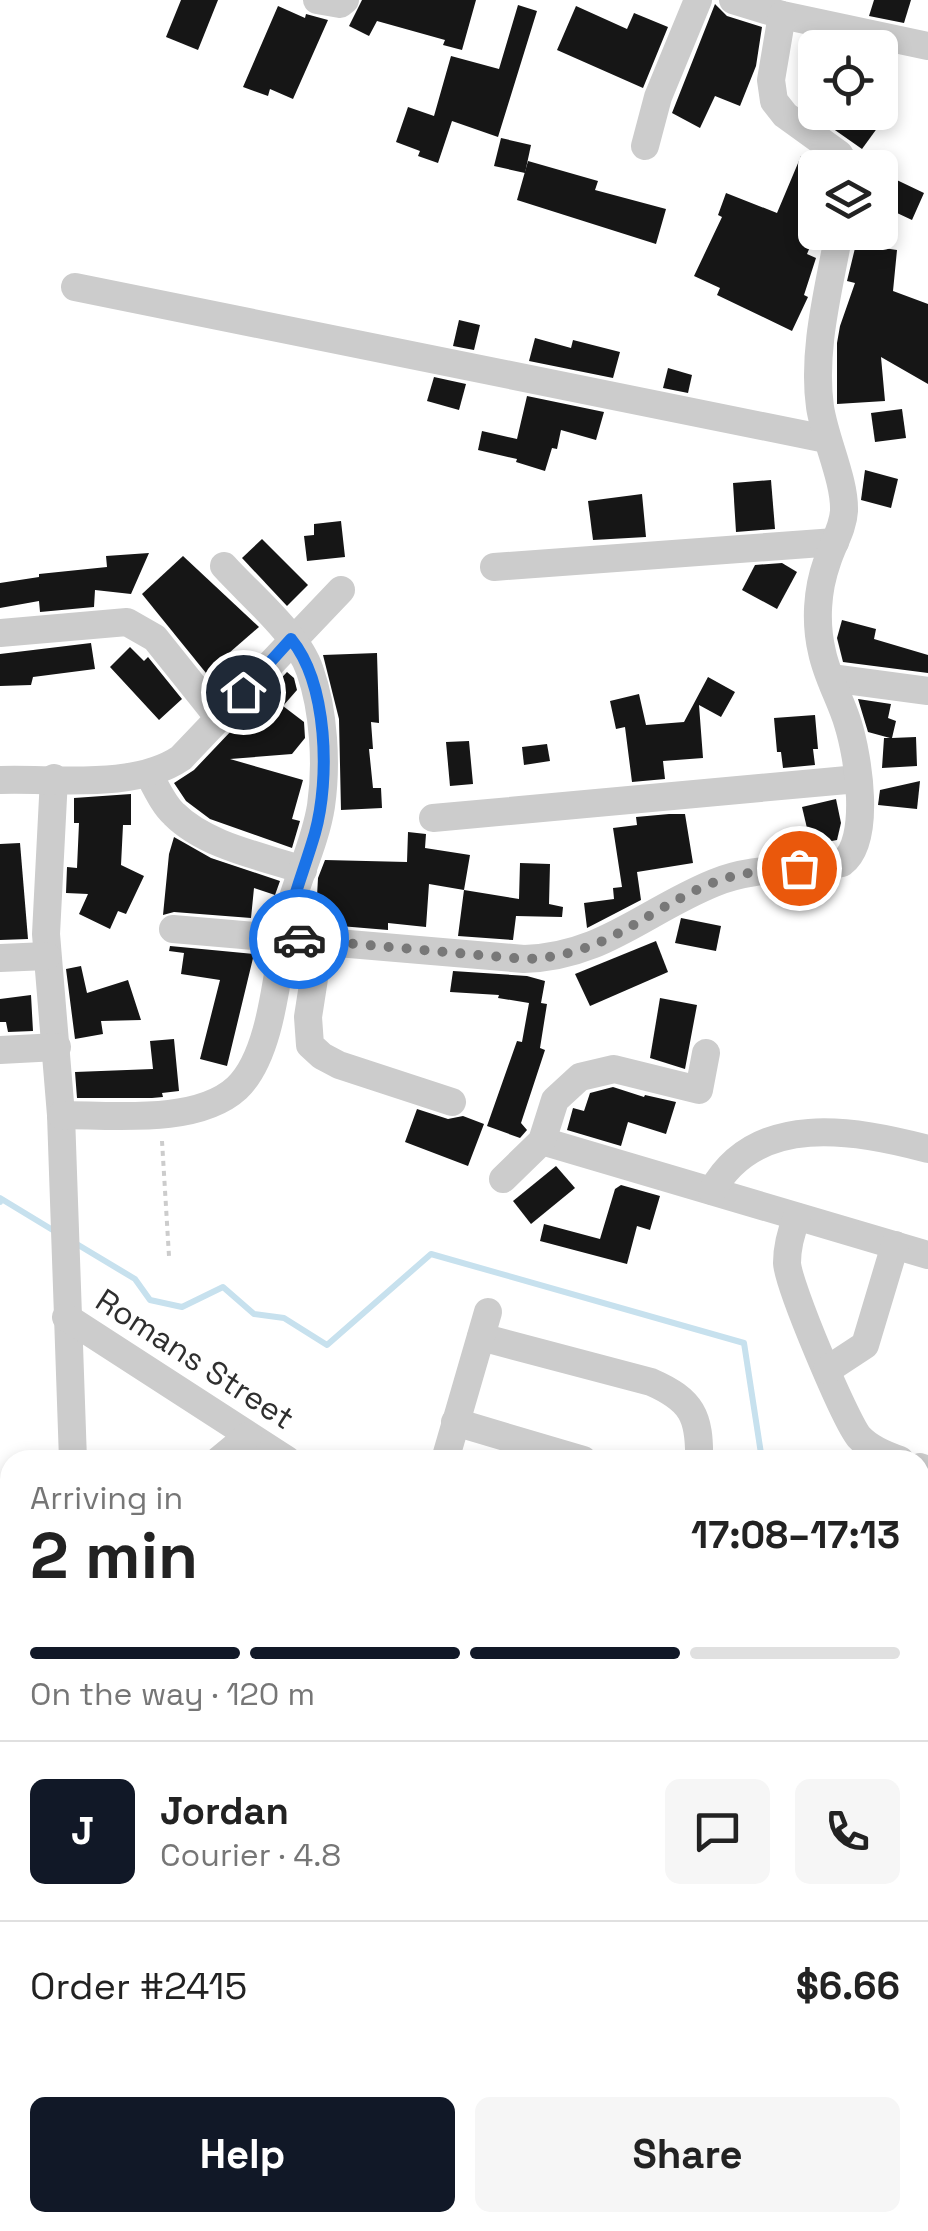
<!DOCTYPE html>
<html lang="en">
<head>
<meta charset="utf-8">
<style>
  :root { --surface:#fff; --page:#f6f6f6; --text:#222; --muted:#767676; --line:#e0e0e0; --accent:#111827 }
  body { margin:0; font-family:"Space Grotesk",sans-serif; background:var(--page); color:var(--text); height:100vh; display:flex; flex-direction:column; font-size:38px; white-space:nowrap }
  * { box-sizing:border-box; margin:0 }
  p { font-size:32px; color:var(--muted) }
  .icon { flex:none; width:55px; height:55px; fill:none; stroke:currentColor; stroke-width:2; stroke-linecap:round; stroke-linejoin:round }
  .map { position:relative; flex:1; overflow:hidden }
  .panel { position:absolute; left:0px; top:1450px; width:930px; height:782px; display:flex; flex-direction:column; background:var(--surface); border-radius:30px 30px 0 0; box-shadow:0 5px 15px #0003 }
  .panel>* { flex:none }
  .controls { position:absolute; left:798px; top:30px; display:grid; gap:20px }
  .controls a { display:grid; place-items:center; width:100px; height:100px; border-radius:15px; background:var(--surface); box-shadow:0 5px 15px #0003; font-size:50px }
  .pin { position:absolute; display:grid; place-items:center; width:85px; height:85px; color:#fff; margin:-42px; border:5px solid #fff; border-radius:50%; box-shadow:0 2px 10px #0007 }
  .courier { position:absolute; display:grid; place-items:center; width:100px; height:100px; margin:-50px; border:8px solid #1a73e8; border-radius:50%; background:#fff; color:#222; box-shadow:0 2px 12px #0007 }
  .overview em { font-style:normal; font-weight:700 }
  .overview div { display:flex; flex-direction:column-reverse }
  .overview { display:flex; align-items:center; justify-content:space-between; height:170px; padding:0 30px }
  h1 { font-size:65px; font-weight:700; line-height:75px }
  .bar { display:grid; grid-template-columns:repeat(4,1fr); gap:15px 10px; align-content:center; height:120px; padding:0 30px }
  .bar i { height:12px; border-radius:8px; background:var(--line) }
  .bar .selected { background:var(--accent) }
  .bar p { grid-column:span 4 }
  .line { display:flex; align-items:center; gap:25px; padding:0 30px; border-top:2px solid var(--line) }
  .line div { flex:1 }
  .round { display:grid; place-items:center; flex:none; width:105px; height:105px; border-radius:15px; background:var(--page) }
  .action { display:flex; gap:20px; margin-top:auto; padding:20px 30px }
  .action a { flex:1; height:115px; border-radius:15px; background:var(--accent); color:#fff; font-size:40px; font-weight:700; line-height:115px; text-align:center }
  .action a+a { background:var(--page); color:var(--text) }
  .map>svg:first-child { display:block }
</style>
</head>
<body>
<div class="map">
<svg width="928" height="2231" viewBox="0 0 928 2231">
  <rect width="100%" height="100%" fill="#fff"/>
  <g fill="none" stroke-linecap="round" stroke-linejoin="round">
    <g stroke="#c7e1ee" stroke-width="6">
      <path d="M0,1202V1198L56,1232"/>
      <path d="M75,1243L135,1279L150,1300L182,1307L223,1287L254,1314L284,1318L327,1345L431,1254L744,1343L762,1460"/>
      <path d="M920,1548L928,1552"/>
    </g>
  </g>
  <g fill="#161616">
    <path d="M181,0H218L198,50L166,37Z"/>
    <path d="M362,0H476L462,50L443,45L445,40L377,21L369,36L349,26Z"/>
    <path d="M874,0H911L904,23L869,16Z"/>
    <path d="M715,4L727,16L762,27L756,66L740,106L715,96L700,128L672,113Z"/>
    <path d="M518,5L537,11L498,137L452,121L438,163L418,156L420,151L396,142L408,107L434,116L451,56L499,69Z"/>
    <path d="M278,6L305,18L306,14L328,20L293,99L270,89L268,96L243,87Z"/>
    <path d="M576,6L627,29L634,13L668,27L643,88L557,50Z"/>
    <path d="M843,112H858L878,127L862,149L832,128Z"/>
    <path d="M501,138L531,145L525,173L494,166Z"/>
    <path d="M801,156L815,163V235L807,254L816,258L804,295L808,297L792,331L717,295L720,288L694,276L722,217L718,215L726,193L777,213Z"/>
    <path d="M528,161L598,181L595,190L666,209L656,244L517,200Z"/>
    <path d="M880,172L924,193L912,220L882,206L886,198L880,195Z"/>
    <path d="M856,244L897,250L893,291L928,304V384L881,357L885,401L837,404V343L840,326L855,283L847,281Z"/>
    <path d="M459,320L480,325L474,350L453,346Z"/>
    <path d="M535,338L571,348L573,340L620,352L613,378L529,361Z"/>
    <path d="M668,368L692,375L688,393L663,388Z"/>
    <path d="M434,377L466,384L459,410L427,401Z"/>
    <path d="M527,396L604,412L596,440L561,430L557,449L552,448L545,471L516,462L517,459L478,450L482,431L517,439Z"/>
    <path d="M902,409L906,438L875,442L871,413Z"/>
    <path d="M865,470L898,479L891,508L861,500Z"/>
    <path d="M771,480L775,529L736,532L733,483Z"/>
    <path d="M642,494L646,537L593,540L588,501Z"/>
    <path d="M341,521L345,557L307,561L304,536L314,535V524Z"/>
    <path d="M262,539L308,585L287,606L242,558Z"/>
    <path d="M149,553L131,594L95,590L94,607L40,612L39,601L0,608V583L39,577V574L107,567L106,556Z"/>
    <path d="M183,556L259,627L206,673L142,594Z"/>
    <path d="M782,563L797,572L777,609L742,590L755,565Z"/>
    <path d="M842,620L876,629L874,639L928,655V673L843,662L837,638Z"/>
    <path d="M91,643L95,669L33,677L31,685L0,686V654Z"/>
    <path d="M130,647L144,661L148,657L182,699L159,720L110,667Z"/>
    <path d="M377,653L379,723L371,722L373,749H369L373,788H381L382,808L341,810L339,719L323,655Z"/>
    <path d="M287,672L294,678L297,690L283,706L304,722L305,738L292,754L230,759L303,780L292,819L300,821L292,848L210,819L186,801L174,783L194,770Z"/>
    <path d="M708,677L735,692L721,717L699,705L703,758L663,761L665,779L632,782L625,727L616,729L610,701L639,694L646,725L684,722Z"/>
    <path d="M858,699L891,704L888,718L896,721L892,738L916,737L917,766L882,768L884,738H890L868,732Z"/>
    <path d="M815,715L818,749H813L815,765L783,768L781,752H777L774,718Z"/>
    <path d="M469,741L473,784L450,786L446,742Z"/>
    <path d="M547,744L550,761L524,765L522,747Z"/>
    <path d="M920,781L917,809L878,805L880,790Z"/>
    <path d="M131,794V825H123L121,865L144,876L126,914L118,911L110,929L79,914L88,894L66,893L67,867L77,868L79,823H74V798Z"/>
    <path d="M836,799L841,823L837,840L811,845L802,807Z"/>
    <path d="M669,814H685L693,863L637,872L641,900L587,928L584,903L614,899L613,888L622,887L613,828L637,825L636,817Z"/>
    <path d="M408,832L426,834L425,848L470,855L464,890L429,884L426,927L388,923V930L304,923L312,895L317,896L318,878L325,860L407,862Z"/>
    <path d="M174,837L211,858L280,881L275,895L254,888L251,918L174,912L163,915L169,854Z"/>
    <path d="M20,843L28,939L0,940V844Z"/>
    <path d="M520,863L550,864L549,904L563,907L562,917L516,916L513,940L458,936L464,890L519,899Z"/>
    <path d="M681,918L721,926L716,951L675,943Z"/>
    <path d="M656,941L668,972L590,1006L575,974Z"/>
    <path d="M170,946L254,954L227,1066L200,1059L220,980L181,974L184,953L169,951Z"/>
    <path d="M81,966L87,993L128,980L141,1020L101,1021L103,1034L75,1039L66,969Z"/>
    <path d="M453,971L527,976L545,981L541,1003L547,1004L540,1048L545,1050L521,1123L527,1130L520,1138L487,1126L517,1041L522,1042L529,1003L498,998L499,995L450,992Z"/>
    <path d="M31,995L33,1031L8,1032L6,1022H0V999Z"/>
    <path d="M660,998L697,1005L685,1069L650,1058Z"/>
    <path d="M174,1039L179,1091L162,1093L163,1097L152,1098H77L75,1072L153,1069L150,1041Z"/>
    <path d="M613,1087L644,1097L645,1095L676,1102L666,1134L628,1122L621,1146L567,1130L573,1108L584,1111L590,1093Z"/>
    <path d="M417,1109L448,1119L463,1116L484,1124L468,1166L405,1142Z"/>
    <path d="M556,1166L575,1188L531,1224L513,1201Z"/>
    <path d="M621,1185L660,1196L650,1230L637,1226L627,1264L540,1241L544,1224L600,1239L615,1189Z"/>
  </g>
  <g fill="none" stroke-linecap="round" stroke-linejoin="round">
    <g stroke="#ccc" stroke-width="4" stroke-dasharray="5 5" stroke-linecap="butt">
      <path d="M162,1141L169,1256"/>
      <path d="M747,2222L748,2231"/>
    </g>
    <g stroke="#ccc" stroke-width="28">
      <path d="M317,0L340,4L345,0"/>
      <path d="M733,0L782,15L928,46"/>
      <path d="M782,15L771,80L774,101L785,115L839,154L847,168"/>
      <path d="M645,146L658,97L698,0"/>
      <path d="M75,287L826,439"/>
      <path d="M494,567L835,542"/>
      <path d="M0,633L127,622L155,638L219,718"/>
      <path d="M831,678L928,691"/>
      <path d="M149,775C156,787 163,804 174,814C206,846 261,856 303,870"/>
      <path d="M54,778L46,934L61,1115L73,1460"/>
      <path d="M0,780C56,778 134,790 181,758L341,590"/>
      <path d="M433,818L858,779"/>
      <path d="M173,929L524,959C602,957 645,911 714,883C754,866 800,871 842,863C872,841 858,756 848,724C841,700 827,677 822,652C815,623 817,590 827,562C832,545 843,529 844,511C845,480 825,440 820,407C812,350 829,289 839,232"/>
      <path d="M320,940L308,1017L310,1045L322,1056L339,1065L452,1102"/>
      <path d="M0,958L47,956"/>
      <path d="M0,1050L57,1047"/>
      <path d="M61,1115C112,1115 197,1125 237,1088C274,1053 277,964 288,915C297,878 315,844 321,806C327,765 324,711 310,671C298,634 250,595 224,566"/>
      <path d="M542,1141L928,1255"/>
      <path d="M503,1179L542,1141L555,1100L580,1077L614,1069L699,1090L706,1053"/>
      <path d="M712,1191C756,1111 855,1130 928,1149"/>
      <path d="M797,1217C791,1232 787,1247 787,1263C788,1285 845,1420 859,1437C870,1449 885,1455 900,1460"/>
      <path d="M66,1317L287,1460"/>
      <path d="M481,1337L651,1382C692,1400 700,1416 699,1460"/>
      <path d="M827,1370L865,1345L895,1245"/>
      <path d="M455,1422L583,1460"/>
      <path d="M219,1460L248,1436"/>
      <path d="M445,1460L488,1312"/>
      <path d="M920,1467L928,1470"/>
      <path d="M920,1519L928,1490"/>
      <path d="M920,1671L928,1680"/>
      <path d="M0,1792L10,1848"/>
      <path d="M920,1912L928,1919"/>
      <path d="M0,2063H10"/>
      <path d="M920,2149L928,2158"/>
      <path d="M0,2208L10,2203"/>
      <path d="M152,2222V2231"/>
      <path d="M782,2231L785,2222"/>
    </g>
  </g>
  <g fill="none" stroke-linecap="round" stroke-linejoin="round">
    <path stroke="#787878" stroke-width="10" stroke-dasharray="0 18" d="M299,939L524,959C607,957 644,910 715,882C742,871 771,871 799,868"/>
    <path stroke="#1a73e8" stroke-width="12" d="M243,692L291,639C328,684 330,779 315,833C305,868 291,901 284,937L299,939"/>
  </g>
  <g text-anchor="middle" stroke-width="10" stroke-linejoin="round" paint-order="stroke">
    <g font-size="32" fill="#2f2f2f" stroke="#fff">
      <text transform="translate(195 1359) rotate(33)" y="11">Romans Street</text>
    </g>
  </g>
</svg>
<div class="controls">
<a><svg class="icon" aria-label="locate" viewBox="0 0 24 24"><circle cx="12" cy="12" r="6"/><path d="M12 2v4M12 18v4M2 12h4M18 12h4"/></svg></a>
<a><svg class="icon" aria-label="layers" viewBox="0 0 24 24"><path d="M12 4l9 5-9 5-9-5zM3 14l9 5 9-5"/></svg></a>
</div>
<div class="pin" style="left:799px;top:868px;background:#ea580c"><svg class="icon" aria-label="bag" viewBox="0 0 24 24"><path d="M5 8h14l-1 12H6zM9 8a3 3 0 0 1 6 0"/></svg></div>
<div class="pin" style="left:243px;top:692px;background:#1f2937"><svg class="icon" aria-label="home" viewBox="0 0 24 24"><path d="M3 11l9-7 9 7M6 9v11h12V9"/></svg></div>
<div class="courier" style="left:299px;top:939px"><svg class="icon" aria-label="car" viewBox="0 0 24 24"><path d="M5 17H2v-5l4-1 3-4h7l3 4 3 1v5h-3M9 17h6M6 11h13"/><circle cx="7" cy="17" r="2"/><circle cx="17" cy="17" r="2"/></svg></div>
<section class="panel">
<div class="overview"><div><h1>2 min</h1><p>Arriving in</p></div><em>17:08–17:13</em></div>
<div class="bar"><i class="selected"></i><i class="selected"></i><i class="selected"></i><i></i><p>On the way · 120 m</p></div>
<div class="line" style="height:180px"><b class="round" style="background:var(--accent);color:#fff">J</b><div><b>Jordan</b><p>Courier · 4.8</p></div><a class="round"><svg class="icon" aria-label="chat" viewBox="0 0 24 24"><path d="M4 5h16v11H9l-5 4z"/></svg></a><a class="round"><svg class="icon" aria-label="phone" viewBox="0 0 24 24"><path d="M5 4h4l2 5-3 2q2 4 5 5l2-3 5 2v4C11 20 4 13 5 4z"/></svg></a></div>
<div class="line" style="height:130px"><div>Order #2415</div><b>$6.66</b></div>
<div class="action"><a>Help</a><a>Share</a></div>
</section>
</div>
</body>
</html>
